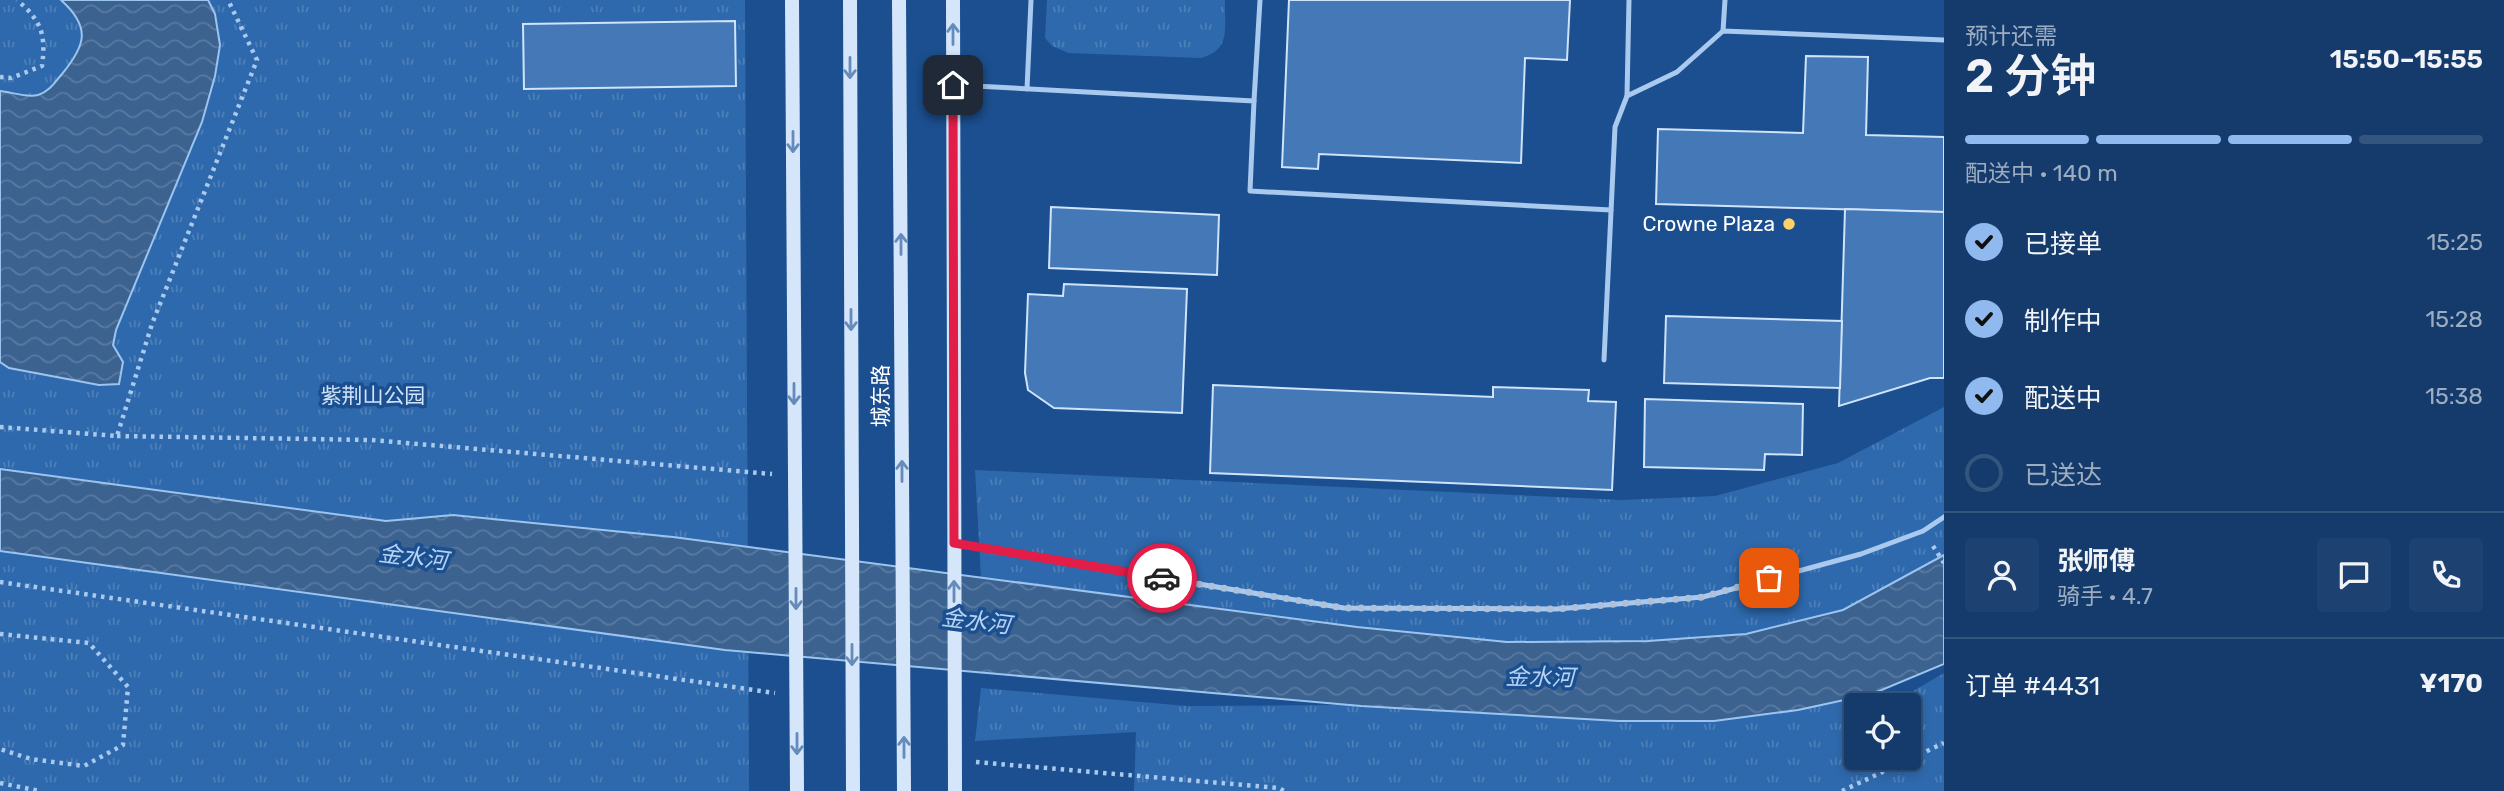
<!DOCTYPE html>
<html lang="zh">
<head>
<meta charset="utf-8">
<style>
  :root { --surface:#143b6b; --page:#1d4271; --text:#f1f3f6; --muted:#9dadc1; --line:#33557e; --accent:#90b9f0 }
  body { margin:0; font-family:Rubik,"Noto Sans SC",sans-serif; background:var(--page); color:var(--text); height:100vh; display:flex; flex-direction:column; font-size:26px; white-space:nowrap }
  * { box-sizing:border-box; margin:0 }
  p { font-size:23px; color:var(--muted) }
  .icon { flex:none; width:38px; height:38px; fill:none; stroke:currentColor; stroke-width:2; stroke-linecap:round; stroke-linejoin:round }
  .map { position:relative; flex:1; overflow:hidden }
  .side { display:flex; flex-direction:column; background:var(--surface); width:560px }
  .side>* { flex:none }
  .buttons { position:absolute; left:1844px; top:693px; display:grid; gap:14px }
  .buttons a { display:grid; place-items:center; width:77px; height:77px; border-radius:7px; background:var(--surface); box-shadow:0 4px 10px #0003,0 0 0 2px var(--line); font-size:35px }
  .pin { position:absolute; display:grid; place-items:center; width:60px; height:60px; color:#fff; margin:-30px; border-radius:14px; box-shadow:0 4px 10px #0006 }
  .courier { position:absolute; display:grid; place-items:center; width:70px; height:70px; margin:-35px; border:5px solid #e11d48; border-radius:50%; background:#fff; color:#222; box-shadow:0 2px 9px #0007 }
  .summary em { font-style:normal; font-weight:600 }
  .summary div { display:flex; flex-direction:column-reverse }
  .summary { display:flex; align-items:center; justify-content:space-between; height:119px; padding:0 21px }
  h1 { font-size:46px; font-weight:600; line-height:52px }
  .bar { display:grid; grid-template-columns:repeat(4,1fr); gap:10px 7px; align-content:center; height:84px; padding:0 21px }
  .bar i { height:9px; border-radius:5px; background:var(--line) }
  .bar .current { background:var(--accent) }
  .bar p { grid-column:span 4 }
  .line { display:flex; align-items:center; gap:18px; padding:0 21px; border-top:2px solid var(--line) }
  .line div { flex:1 }
  .round { display:grid; place-items:center; flex:none; width:74px; height:74px; border-radius:7px; background:var(--page) }
  ol { padding:0 21px; list-style:none }
  li { display:flex; align-items:center; gap:21px; height:77px }
  li p { margin-inline-start:auto }
  li .icon { padding:7px; border-radius:50%; background:var(--accent); color:#111; stroke-width:4 }
  li:last-child { color:var(--muted) }
  li i { width:38px; height:38px; border:4px solid var(--line); border-radius:50% }
  main { display:flex; flex:1; min-height:0 }
  .map>svg:first-child { display:block }
</style>
</head>
<body>
<main>
<div class="map">
<svg width="1944" height="791" viewBox="0 0 1944 791">
  <defs>
    <pattern id="grass-tufts" width="24" height="20" patternUnits="userSpaceOnUse" patternTransform="scale(1.75)"><rect width="24" height="20" fill="#2e69ad"/><path d="M3 7l-1-3M5 7V3M7 7l1-3M15 17l-1-3M17 17v-4M19 17l1-3" fill="none" stroke="#4d80b9"/></pattern>
    <pattern id="water-waves" width="16" height="10" patternUnits="userSpaceOnUse" patternTransform="scale(1.75)"><rect width="16" height="10" fill="#3c6290"/><path d="M0 5q4-4 8 0t8 0" fill="none" stroke="#597aa1"/></pattern>
  </defs>
  <rect width="100%" height="100%" fill="#1b4f8f"/>
  <g fill="url(#grass-tufts)" fill-rule="evenodd">
    <path d="M0,0H745L749,791H0Z"/>
    <path d="M1047,0H1225C1224,27 1232,50 1201,58L1069,53L1052,46L1045,38Z"/>
    <path d="M1944,407V555L1843,610L1746,634L1648,641L1507,642L1357,627L981,577L975,470L1622,500L1715,496L1838,463Z"/>
    <path d="M1944,673V791H1134L1136,732L975,741L981,688L1187,706L1896,701ZM1857,705H1909V758H1857Z"/>
  </g>
  <g fill="url(#water-waves)" stroke="#9cc4f0" stroke-width="2">
    <path d="M61,0H208L215,14L220,45L215,76L202,122L116,330L113,345L123,362L119,384L99,385L9,368L0,362V91C11,92 27,98 38,95C49,92 55,82 62,74C85,46 92,28 61,0Z"/>
    <path d="M0,469L386,521L453,515L673,537L1357,627L1507,642L1648,641L1746,634L1843,610L1944,555V664L1872,694L1798,710L1714,721H1619L1361,706L725,650L0,551Z"/>
  </g>
  <g fill="#4478b7" stroke="#cfe3fa" stroke-width="2">
    <path d="M1289,0H1570L1567,60L1525,58L1521,163L1319,154L1318,169L1282,167Z"/>
    <path d="M735,21L736,86L524,89L523,24Z"/>
    <path d="M1806,56L1868,57L1866,135L1944,137V212L1656,204L1658,129L1803,133Z"/>
    <path d="M1051,207L1219,215L1217,275L1049,268Z"/>
    <path d="M1845,209L1944,212V378H1930L1839,406Z"/>
    <path d="M1064,284L1187,289L1182,413L1054,408L1028,390L1025,373L1028,294L1063,296Z"/>
    <path d="M1666,316L1842,321L1840,388L1664,383Z"/>
    <path d="M1213,385L1493,397V387L1589,390L1588,401L1616,402L1612,490L1210,473Z"/>
    <path d="M1645,399L1803,404L1802,455L1765,454L1764,470L1644,467Z"/>
  </g>
  <g fill="none" stroke-linecap="round" stroke-linejoin="round">
    <g stroke="#a9c9ee" stroke-width="4.5" stroke-dasharray="3.5 5" stroke-linecap="butt">
      <path d="M0,77L11,78L42,66C46,35 42,21 17,0"/>
      <path d="M0,427L117,436L152,324L257,60L228,0"/>
      <path d="M117,436L371,440L772,474"/>
      <path d="M1933,546L1944,563"/>
      <path d="M0,582L775,693"/>
      <path d="M0,634L89,643L128,687L123,745L84,766L31,759L0,749"/>
      <path d="M976,762L1279,788L1284,791"/>
      <path d="M0,783L40,791"/>
      <path d="M1842,791L1944,743"/>
    </g>
    <g stroke="#a9c9ee" stroke-width="5">
      <path d="M1723,31L1725,0"/>
      <path d="M956,85L1254,101L1250,191L1611,210"/>
      <path d="M1027,89L1031,0"/>
      <path d="M1627,96L1629,0"/>
      <path d="M1254,101L1260,0"/>
      <path d="M1604,360L1615,127L1627,96L1677,72L1723,31L1944,40"/>
      <path d="M957,544L1344,608L1556,609L1703,597L1861,554L1923,531L1944,517"/>
    </g>
    <g stroke="#d6e6fa" stroke-width="14">
      <path d="M792,0L797,791"/>
      <path d="M850,0L853,791"/>
      <path d="M899,0L904,791"/>
      <path d="M953,0L955,791"/>
    </g>
  </g>
  <defs><path id="oneway-shaft" d="M-6 0H5M1.5-3L5.5 0L1.5 3" fill="none" stroke-width="1.6" stroke-linecap="round" stroke-linejoin="round" transform="scale(1.75)"/></defs>
  <g stroke="#668bba">
    <use href="#oneway-shaft" transform="translate(953 34) rotate(-90)"/>
    <use href="#oneway-shaft" transform="translate(850 68) rotate(90)"/>
    <use href="#oneway-shaft" transform="translate(793 142) rotate(90)"/>
    <use href="#oneway-shaft" transform="translate(901 244) rotate(-90)"/>
    <use href="#oneway-shaft" transform="translate(851 320) rotate(90)"/>
    <use href="#oneway-shaft" transform="translate(794 394) rotate(90)"/>
    <use href="#oneway-shaft" transform="translate(902 471) rotate(-90)"/>
    <use href="#oneway-shaft" transform="translate(954 591) rotate(-90)"/>
    <use href="#oneway-shaft" transform="translate(796 599) rotate(90)"/>
    <use href="#oneway-shaft" transform="translate(852 655) rotate(90)"/>
    <use href="#oneway-shaft" transform="translate(797 744) rotate(90)"/>
    <use href="#oneway-shaft" transform="translate(904 747) rotate(-90)"/>
  </g>
  <g fill="none" stroke-linecap="round" stroke-linejoin="round">
    <path stroke="#afc1d8" stroke-width="7" stroke-dasharray="0 12.6" d="M1162,578L1344,608L1556,609L1703,597L1769,578"/>
    <path stroke="#e11d48" stroke-width="9" d="M953,85L954,543L1162,578"/>
  </g>
  <circle fill="#ffd166" stroke="#1b4f8f" stroke-width="2.5" cx="1789" cy="224" r="7"/>
  <g text-anchor="middle" stroke-width="7" stroke-linejoin="round" paint-order="stroke">
    <g font-size="21" fill="#fff" stroke="#1b4f8f" text-anchor="end">
      <text x="1775" y="231">Crowne Plaza</text>
    </g>
    <g font-size="21" fill="#cfe3fa" stroke="#1b4f8f">
      <text x="373" y="403">紫荆山公园</text>
    </g>
    <g font-size="21" fill="#fff" stroke="#1b4f8f">
      <text transform="translate(881 396) rotate(-90)" y="7">城东路</text>
    </g>
    <g font-size="23" font-style="italic" fill="#b5d3f5" stroke="#1b4f8f">
      <text transform="translate(413 557) rotate(7)" y="8">金水河</text>
      <text transform="translate(976 621) rotate(7)" y="8">金水河</text>
      <text transform="translate(1540 677) rotate(1)" y="8">金水河</text>
    </g>
  </g>
</svg>
<div class="buttons">
<a><svg class="icon" aria-label="locate" viewBox="0 0 24 24"><circle cx="12" cy="12" r="6"/><path d="M12 2v4M12 18v4M2 12h4M18 12h4"/></svg></a>
</div>
<div class="pin" style="left:1769px;top:578px;background:#ea580c"><svg class="icon" aria-label="bag" viewBox="0 0 24 24"><path d="M5 8h14l-1 12H6zM9 8a3 3 0 0 1 6 0"/></svg></div>
<div class="pin" style="left:953px;top:85px;background:#1f2937"><svg class="icon" aria-label="home" viewBox="0 0 24 24"><path d="M3 11l9-7 9 7M6 9v11h12V9"/></svg></div>
<div class="courier" style="left:1162px;top:578px"><svg class="icon" aria-label="car" viewBox="0 0 24 24"><path d="M5 17H2v-5l4-1 3-4h7l3 4 3 1v5h-3M9 17h6M6 11h13"/><circle cx="7" cy="17" r="2"/><circle cx="17" cy="17" r="2"/></svg></div>
</div>
<section class="side">
<div class="summary"><div><h1>2 分钟</h1><p>预计还需</p></div><em>15:50–15:55</em></div>
<div class="bar"><i class="current"></i><i class="current"></i><i class="current"></i><i></i><p>配送中 · 140 m</p></div>
<ol>
<li><svg class="icon" aria-label="check" viewBox="0 0 24 24"><path d="M5 12l5 5 9-10"/></svg>已接单<p>15:25</p></li>
<li><svg class="icon" aria-label="check" viewBox="0 0 24 24"><path d="M5 12l5 5 9-10"/></svg>制作中<p>15:28</p></li>
<li><svg class="icon" aria-label="check" viewBox="0 0 24 24"><path d="M5 12l5 5 9-10"/></svg>配送中<p>15:38</p></li>
<li><i></i>已送达</li>
</ol>
<div class="line" style="height:126px"><a class="round"><svg class="icon" aria-label="person" viewBox="0 0 24 24"><circle cx="12" cy="8" r="4"/><path d="M4 21q1-7 8-7t8 7"/></svg></a><div><b>张师傅</b><p>骑手 · 4.7</p></div><a class="round"><svg class="icon" aria-label="chat" viewBox="0 0 24 24"><path d="M4 5h16v11H9l-5 4z"/></svg></a><a class="round"><svg class="icon" aria-label="phone" viewBox="0 0 24 24"><path d="M5 4h4l2 5-3 2q2 4 5 5l2-3 5 2v4C11 20 4 13 5 4z"/></svg></a></div>
<div class="line" style="height:91px"><div>订单 #4431</div><b>¥170</b></div>
</section>
</main>
</body>
</html>
